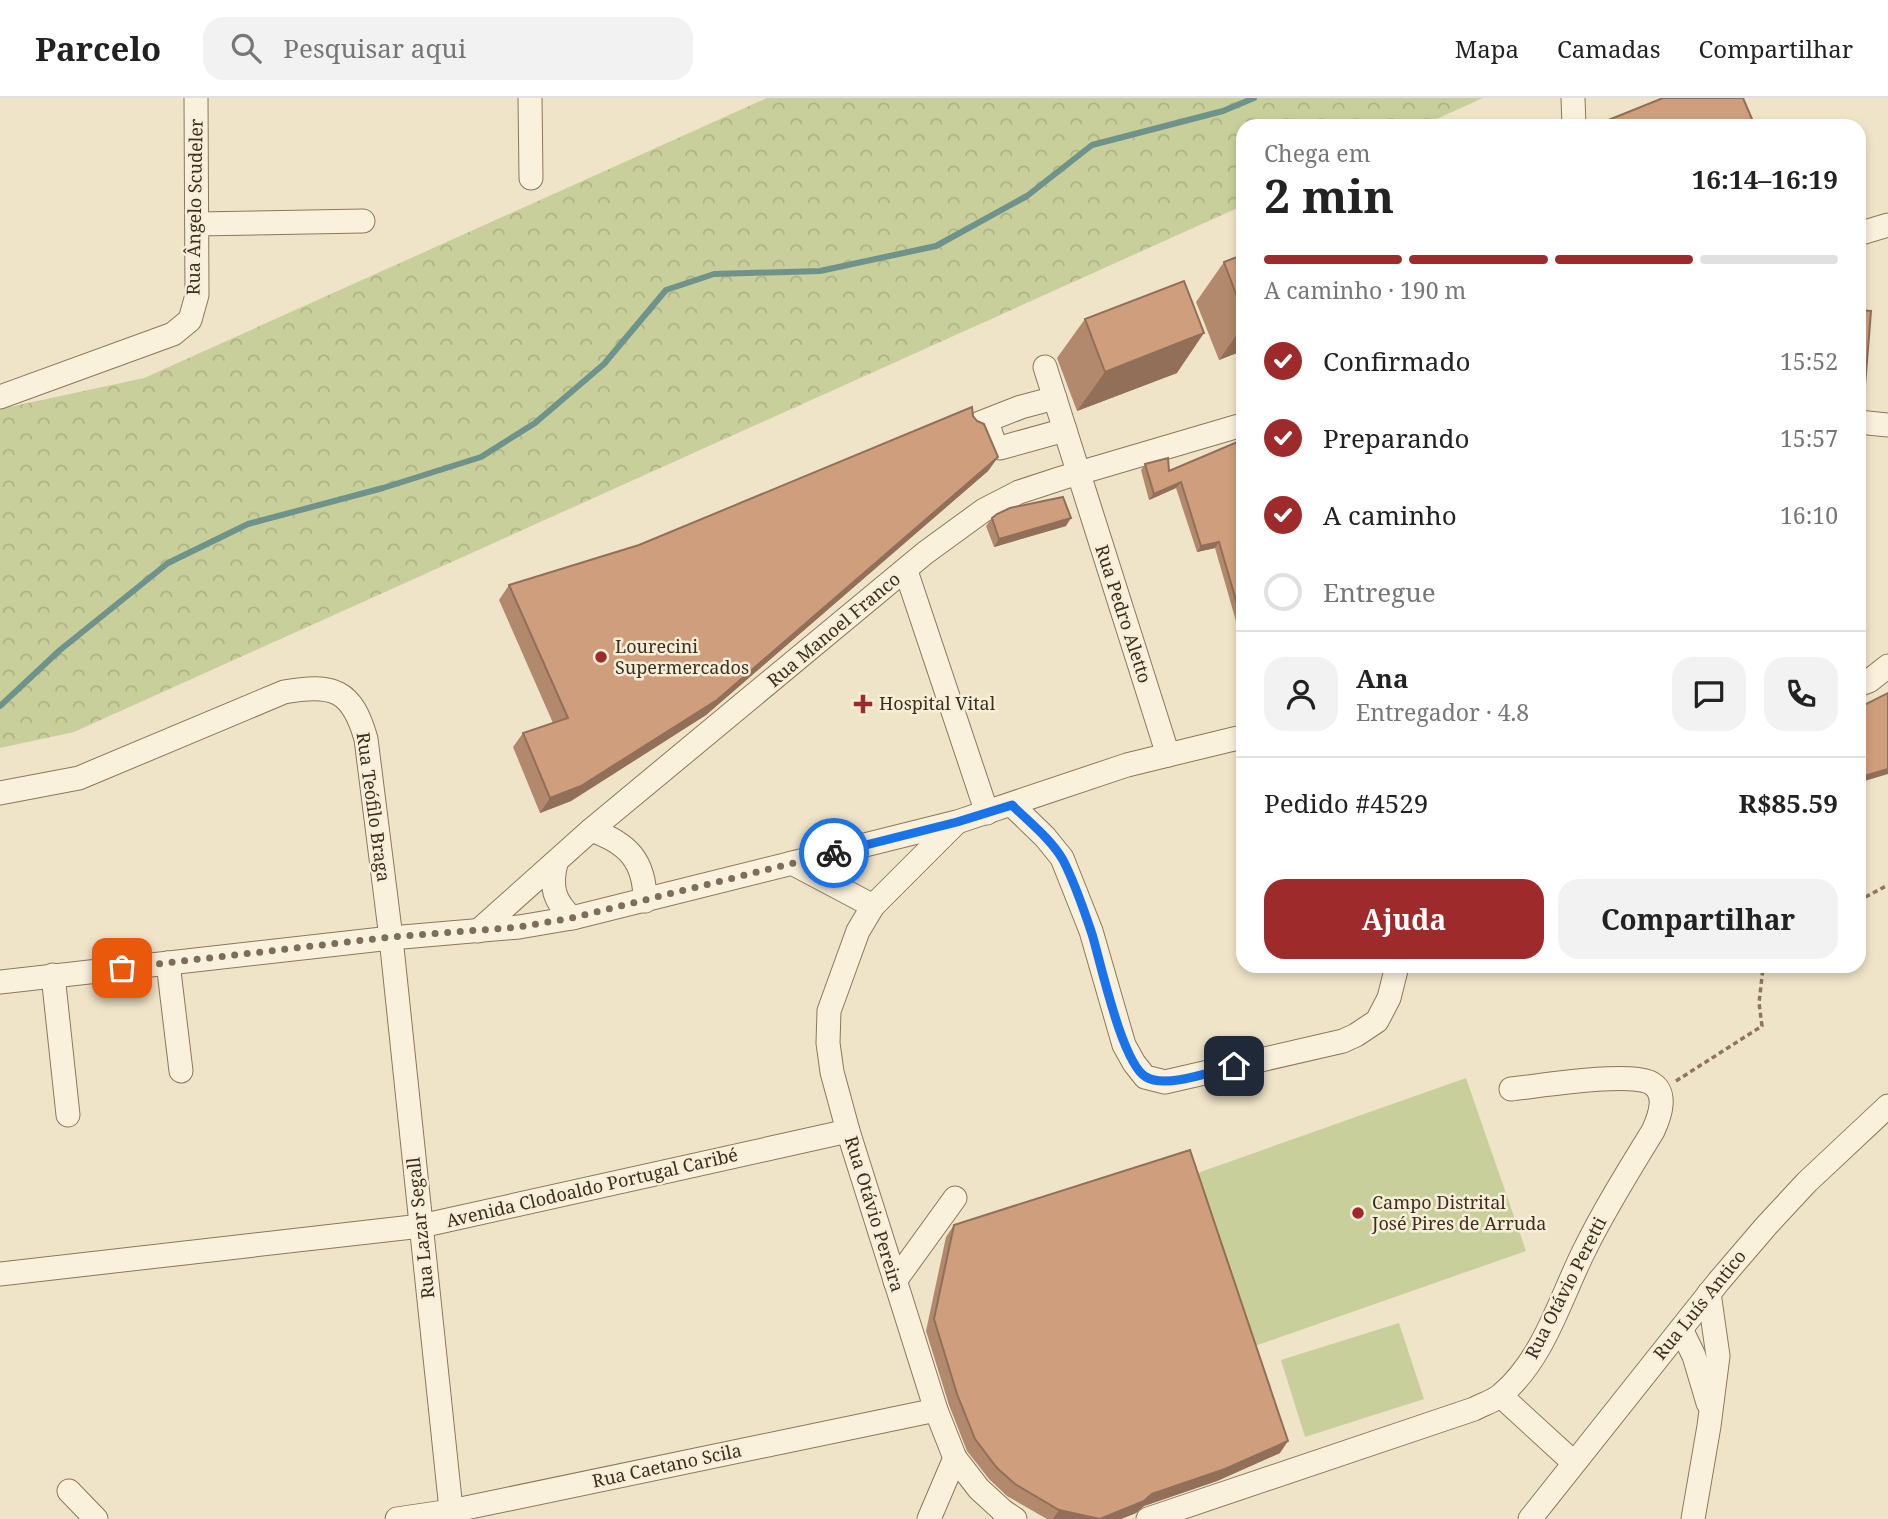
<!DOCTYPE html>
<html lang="pt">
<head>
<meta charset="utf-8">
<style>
  :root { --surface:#fff; --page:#f2f2f2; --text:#222; --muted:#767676; --line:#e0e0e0; --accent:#9e2a2b }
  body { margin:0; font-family:"Noto Serif",serif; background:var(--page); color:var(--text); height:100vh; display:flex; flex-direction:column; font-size:26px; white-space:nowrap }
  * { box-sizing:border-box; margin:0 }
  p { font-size:23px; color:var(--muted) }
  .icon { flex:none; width:38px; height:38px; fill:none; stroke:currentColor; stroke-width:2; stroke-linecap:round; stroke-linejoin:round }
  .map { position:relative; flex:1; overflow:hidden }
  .details { position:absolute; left:1236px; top:21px; width:630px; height:854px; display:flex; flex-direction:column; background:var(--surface); border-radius:21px; box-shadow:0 4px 10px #0003 }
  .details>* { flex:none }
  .pin { position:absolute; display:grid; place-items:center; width:60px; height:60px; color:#fff; margin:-30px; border-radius:14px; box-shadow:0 4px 10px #0006 }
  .courier { position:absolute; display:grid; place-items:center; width:70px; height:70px; margin:-35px; border:5px solid #1a73e8; border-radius:50%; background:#fff; color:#222; box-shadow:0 2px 9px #0007 }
  .head em { font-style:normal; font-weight:700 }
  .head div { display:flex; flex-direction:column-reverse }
  .head { display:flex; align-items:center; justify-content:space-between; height:119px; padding:0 28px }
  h1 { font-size:46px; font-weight:700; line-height:52px }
  .bar { display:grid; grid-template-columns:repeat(4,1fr); gap:10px 7px; align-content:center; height:84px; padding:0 28px }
  .bar i { height:9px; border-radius:5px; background:var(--line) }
  .bar .active { background:var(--accent) }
  .bar p { grid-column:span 4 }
  .line { display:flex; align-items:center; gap:18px; padding:0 28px; border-top:2px solid var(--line) }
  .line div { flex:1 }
  .round { display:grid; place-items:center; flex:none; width:74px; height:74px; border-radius:21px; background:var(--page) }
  ol { padding:0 28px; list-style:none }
  li { display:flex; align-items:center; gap:21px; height:77px }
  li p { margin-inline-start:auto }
  li .icon { padding:7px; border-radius:50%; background:var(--accent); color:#fff; stroke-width:4 }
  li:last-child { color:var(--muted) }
  li i { width:38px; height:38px; border:4px solid var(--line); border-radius:50% }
  .cta { display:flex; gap:14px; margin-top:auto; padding:14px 28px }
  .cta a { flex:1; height:80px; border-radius:21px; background:var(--accent); color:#fff; font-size:28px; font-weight:700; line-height:80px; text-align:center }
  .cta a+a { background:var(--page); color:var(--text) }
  header { display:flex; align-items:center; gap:42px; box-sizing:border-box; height:98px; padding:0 35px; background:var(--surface); border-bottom:2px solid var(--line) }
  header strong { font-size:33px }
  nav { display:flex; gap:38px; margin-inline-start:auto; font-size:24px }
  .search { width:490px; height:63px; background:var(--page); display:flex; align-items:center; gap:18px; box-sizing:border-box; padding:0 24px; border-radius:21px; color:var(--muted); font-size:26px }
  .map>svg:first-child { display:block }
</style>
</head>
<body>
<header>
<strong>Parcelo</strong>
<div class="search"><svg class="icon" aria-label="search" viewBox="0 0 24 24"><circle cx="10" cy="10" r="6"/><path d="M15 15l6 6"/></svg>Pesquisar aqui</div>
<nav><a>Mapa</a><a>Camadas</a><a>Compartilhar</a></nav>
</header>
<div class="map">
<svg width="1888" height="1421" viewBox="0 0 1888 1421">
  <defs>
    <pattern id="forest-crowns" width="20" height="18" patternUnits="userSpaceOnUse" patternTransform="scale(1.75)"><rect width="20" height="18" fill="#c9cf9b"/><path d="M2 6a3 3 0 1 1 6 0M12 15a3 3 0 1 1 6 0" fill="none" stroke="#aeb285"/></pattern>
  </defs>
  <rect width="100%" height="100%" fill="#f0e4c8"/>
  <path fill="url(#forest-crowns)" d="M767,0H1483L1421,28H1242V108L74,634L0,650V311L144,280Z"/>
  <g fill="#c9cf9b">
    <path d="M1466,980L1526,1153L1249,1250L1189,1078Z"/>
    <path d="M1399,1225L1424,1301L1305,1339L1281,1262Z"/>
  </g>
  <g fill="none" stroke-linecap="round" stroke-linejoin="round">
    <path stroke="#6f938a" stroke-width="6" d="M0,608L60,552L168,465L248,426L383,390L481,359L535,325L604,266L666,192L714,176L820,173L936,148L1027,98L1092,47L1223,13L1254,0"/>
    <defs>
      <g id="minor">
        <path d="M530,0L531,80"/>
        <path d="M1573,0L1574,28"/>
        <path d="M197,126L363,123"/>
        <path d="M1858,136L1888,127"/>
        <path d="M1045,269L1168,657"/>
        <path d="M0,299L173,236L190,222L197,197L196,0"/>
        <path d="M987,323L994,345L1000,350L1065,332"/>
        <path d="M1858,324L1888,327"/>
        <path d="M975,327L1021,309L1055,300"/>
        <path d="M906,473L987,715"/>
        <path d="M1858,587L1869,583L1888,568"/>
        <path d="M0,695L79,680L284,594C334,585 352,592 366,641L391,840L452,1421"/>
        <path d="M1012,707L1045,739L1062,760L1091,833L1124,947L1134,965L1145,979L1165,984L1343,943L1356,937L1377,923L1389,900L1397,868"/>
        <path d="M956,725L873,808L858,833L829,913L828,945L832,974L848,1033L936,1312L955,1360L979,1391L1003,1413L1015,1421"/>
        <path d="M591,732C628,745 645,763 645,803"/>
        <path d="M556,765C550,789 554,803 572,820"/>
        <path d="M792,765L873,808"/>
        <path d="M478,833L591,732L925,455L984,412L1019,394L1062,380L1242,327"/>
        <path d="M168,865L181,973"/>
        <path d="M53,877L68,1017"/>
        <path d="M0,884L391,840L519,829L572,820L957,724L1127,667L1242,639"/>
        <path d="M0,1176L421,1128L848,1033"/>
        <path d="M895,1183L955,1100"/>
        <path d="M1681,1231L1694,1258L1708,1305"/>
        <path d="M1501,1298L1573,1364"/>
        <path d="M69,1393L96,1421"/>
        <path d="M397,1421L451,1413L936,1312"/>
        <path d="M929,1421L955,1360"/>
        <path d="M1148,1421L1474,1311C1483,1306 1495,1303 1502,1296C1544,1260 1560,1201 1584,1153C1604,1112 1629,1072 1653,1033C1660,1018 1669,993 1649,984C1624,974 1540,988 1511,991"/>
        <path d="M1530,1421L1719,1183L1767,1127L1807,1084L1888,1008"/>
        <path d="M1693,1421L1709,1328L1718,1258L1709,1195"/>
      </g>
    </defs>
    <use href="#minor" stroke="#8d765c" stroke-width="25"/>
    <g stroke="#8d765c" stroke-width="3.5" stroke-dasharray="5 3.5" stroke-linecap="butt">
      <path d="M1858,803L1888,787"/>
      <path d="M1676,983L1762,928L1759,905L1763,870L1765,868"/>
    </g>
    <use href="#minor" stroke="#faf1dc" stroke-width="23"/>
  </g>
  <g fill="#b2896c">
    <path d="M1242,157V253L1219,262L1196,204L1224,164Z"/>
    <path d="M1085,221L1177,275L1077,313L1057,260Z"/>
    <path d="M973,318L998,359L988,373L706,617L571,703L540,715L513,649L523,635L553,625L499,502L509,487L639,447Z"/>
    <path d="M1242,342V544L1215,450L1197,454L1176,390L1149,402L1141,372L1145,366L1169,373Z"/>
    <path d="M992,420L1066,428L994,449L986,428Z"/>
    <path d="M954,1127L1280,1355L1217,1383L1144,1408L1136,1415L1121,1421H1047L1007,1398L989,1381L967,1353L949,1307L926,1233L946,1139Z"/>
  </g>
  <g fill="#916f58">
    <path d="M1242,229V253L1219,262Z"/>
    <path d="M1204,235L1177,275L1077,313L1105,274Z"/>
    <path d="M1858,299L1864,300L1858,307Z"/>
    <path d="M998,359L988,373L706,617L571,703L540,715L550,700Z"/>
    <path d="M1181,384L1176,390L1149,402L1154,396Z"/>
    <path d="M1071,420L1066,428L994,449L999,441Z"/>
    <path d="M1219,444L1215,450L1197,454L1201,448Z"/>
    <path d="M1888,671V676L1858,685V680Z"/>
    <path d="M1288,1343L1280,1355L1217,1383L1144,1408L1136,1415L1121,1421H1100L1152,1396Z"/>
    <path d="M1059,1412L1096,1421H1053Z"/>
  </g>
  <g fill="#cf9f7d" stroke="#916f58" stroke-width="2">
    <path d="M1663,0H1743L1755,28H1601V25Z"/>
    <path d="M1242,157V212L1224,164Z"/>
    <path d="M1184,183L1204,235L1105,274L1085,221Z"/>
    <path d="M1858,212L1871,213L1864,300L1858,299Z"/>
    <path d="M972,309L973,318L977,323L984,326L998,359L717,602L581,688L550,700L523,635L568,620L509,487L639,447Z"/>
    <path d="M1242,342V523L1219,444L1201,448L1181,384L1154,396L1145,366L1168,360L1169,373Z"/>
    <path d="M1063,399L1071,420L999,441L992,420L997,416L1010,410Z"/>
    <path d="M1888,595V671L1858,680V610Z"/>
    <path d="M1190,1052L1288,1343L1225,1371L1152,1396L1144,1403L1100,1421L1059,1412L1015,1386L997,1370L975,1341L957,1296L934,1221L954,1127Z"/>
  </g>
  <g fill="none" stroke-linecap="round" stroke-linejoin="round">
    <path stroke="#7c6e5b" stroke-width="7" stroke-dasharray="0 12.6" d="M122,870L391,839L519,829L572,820L834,755"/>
    <path stroke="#1a73e8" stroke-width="9" d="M834,755L957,724L1012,707C1029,724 1051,741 1063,762C1075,785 1084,812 1092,836C1101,866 1122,965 1146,979C1166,991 1213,973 1234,968"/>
  </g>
  <g fill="#9e2a2b" stroke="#f7eed8" stroke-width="2.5">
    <circle cx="601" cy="559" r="7"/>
    <path d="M859.5 595.5h7v7h7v7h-7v7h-7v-7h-7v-7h7z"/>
    <circle cx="1358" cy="1115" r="7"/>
  </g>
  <g text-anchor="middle" stroke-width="5" stroke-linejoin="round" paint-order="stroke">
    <g font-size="18" fill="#3d2e20" stroke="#f7eed8">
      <text transform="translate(195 109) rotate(-89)" y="6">Rua Ângelo Scudeler</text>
      <text transform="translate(1123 516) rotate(72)" y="6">Rua Pedro Aletto</text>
      <text transform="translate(834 532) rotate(-40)" y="6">Rua Manoel Franco</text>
      <text transform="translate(373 709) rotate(82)" y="6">Rua Teófilo Braga</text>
      <text transform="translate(592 1090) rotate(-13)" y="6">Avenida Clodoaldo Portugal Caribé</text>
      <text transform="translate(874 1116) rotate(73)" y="6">Rua Otávio Pereira</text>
      <text transform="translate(421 1130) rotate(-96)" y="6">Rua Lazar Segall</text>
      <text transform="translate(1566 1190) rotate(-63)" y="6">Rua Otávio Peretti</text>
      <text transform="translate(1700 1207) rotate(-51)" y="6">Rua Luís Antico</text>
      <text transform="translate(667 1368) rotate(-12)" y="6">Rua Caetano Scila</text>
    </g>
    <g font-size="18" fill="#3d2e20" stroke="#f7eed8" text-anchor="start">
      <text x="615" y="555">Lourecini<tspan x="615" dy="21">Supermercados</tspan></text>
      <text x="879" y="612">Hospital Vital</text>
      <text x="1372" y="1111">Campo Distrital<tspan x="1372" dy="21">José Pires de Arruda</tspan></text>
    </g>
  </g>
</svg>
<div class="pin" style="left:122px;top:870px;background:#ea580c"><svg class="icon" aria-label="bag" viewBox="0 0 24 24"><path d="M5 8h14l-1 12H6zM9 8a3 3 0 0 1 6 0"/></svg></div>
<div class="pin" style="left:1234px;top:968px;background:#1f2937"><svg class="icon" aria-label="home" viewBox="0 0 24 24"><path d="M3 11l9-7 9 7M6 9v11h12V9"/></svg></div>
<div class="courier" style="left:834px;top:755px"><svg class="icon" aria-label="bike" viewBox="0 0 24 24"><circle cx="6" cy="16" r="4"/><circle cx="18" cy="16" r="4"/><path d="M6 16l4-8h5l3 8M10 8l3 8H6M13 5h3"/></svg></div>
<section class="details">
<div class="head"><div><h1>2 min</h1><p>Chega em</p></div><em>16:14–16:19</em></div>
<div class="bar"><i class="active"></i><i class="active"></i><i class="active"></i><i></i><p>A caminho · 190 m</p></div>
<ol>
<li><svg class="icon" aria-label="check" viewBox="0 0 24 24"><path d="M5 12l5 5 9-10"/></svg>Confirmado<p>15:52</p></li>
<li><svg class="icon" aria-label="check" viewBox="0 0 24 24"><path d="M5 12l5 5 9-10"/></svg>Preparando<p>15:57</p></li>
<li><svg class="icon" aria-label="check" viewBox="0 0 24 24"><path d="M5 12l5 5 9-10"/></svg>A caminho<p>16:10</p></li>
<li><i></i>Entregue</li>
</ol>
<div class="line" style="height:126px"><a class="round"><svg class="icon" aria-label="person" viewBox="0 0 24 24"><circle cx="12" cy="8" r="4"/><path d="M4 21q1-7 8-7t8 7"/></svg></a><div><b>Ana</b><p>Entregador · 4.8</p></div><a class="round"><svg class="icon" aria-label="chat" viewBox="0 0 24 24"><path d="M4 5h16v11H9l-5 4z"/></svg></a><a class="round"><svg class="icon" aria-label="phone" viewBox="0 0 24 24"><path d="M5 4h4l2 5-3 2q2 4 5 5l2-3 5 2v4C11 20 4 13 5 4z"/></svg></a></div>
<div class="line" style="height:91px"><div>Pedido #4529</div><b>R$85.59</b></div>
<div class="cta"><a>Ajuda</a><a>Compartilhar</a></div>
</section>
</div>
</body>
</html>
